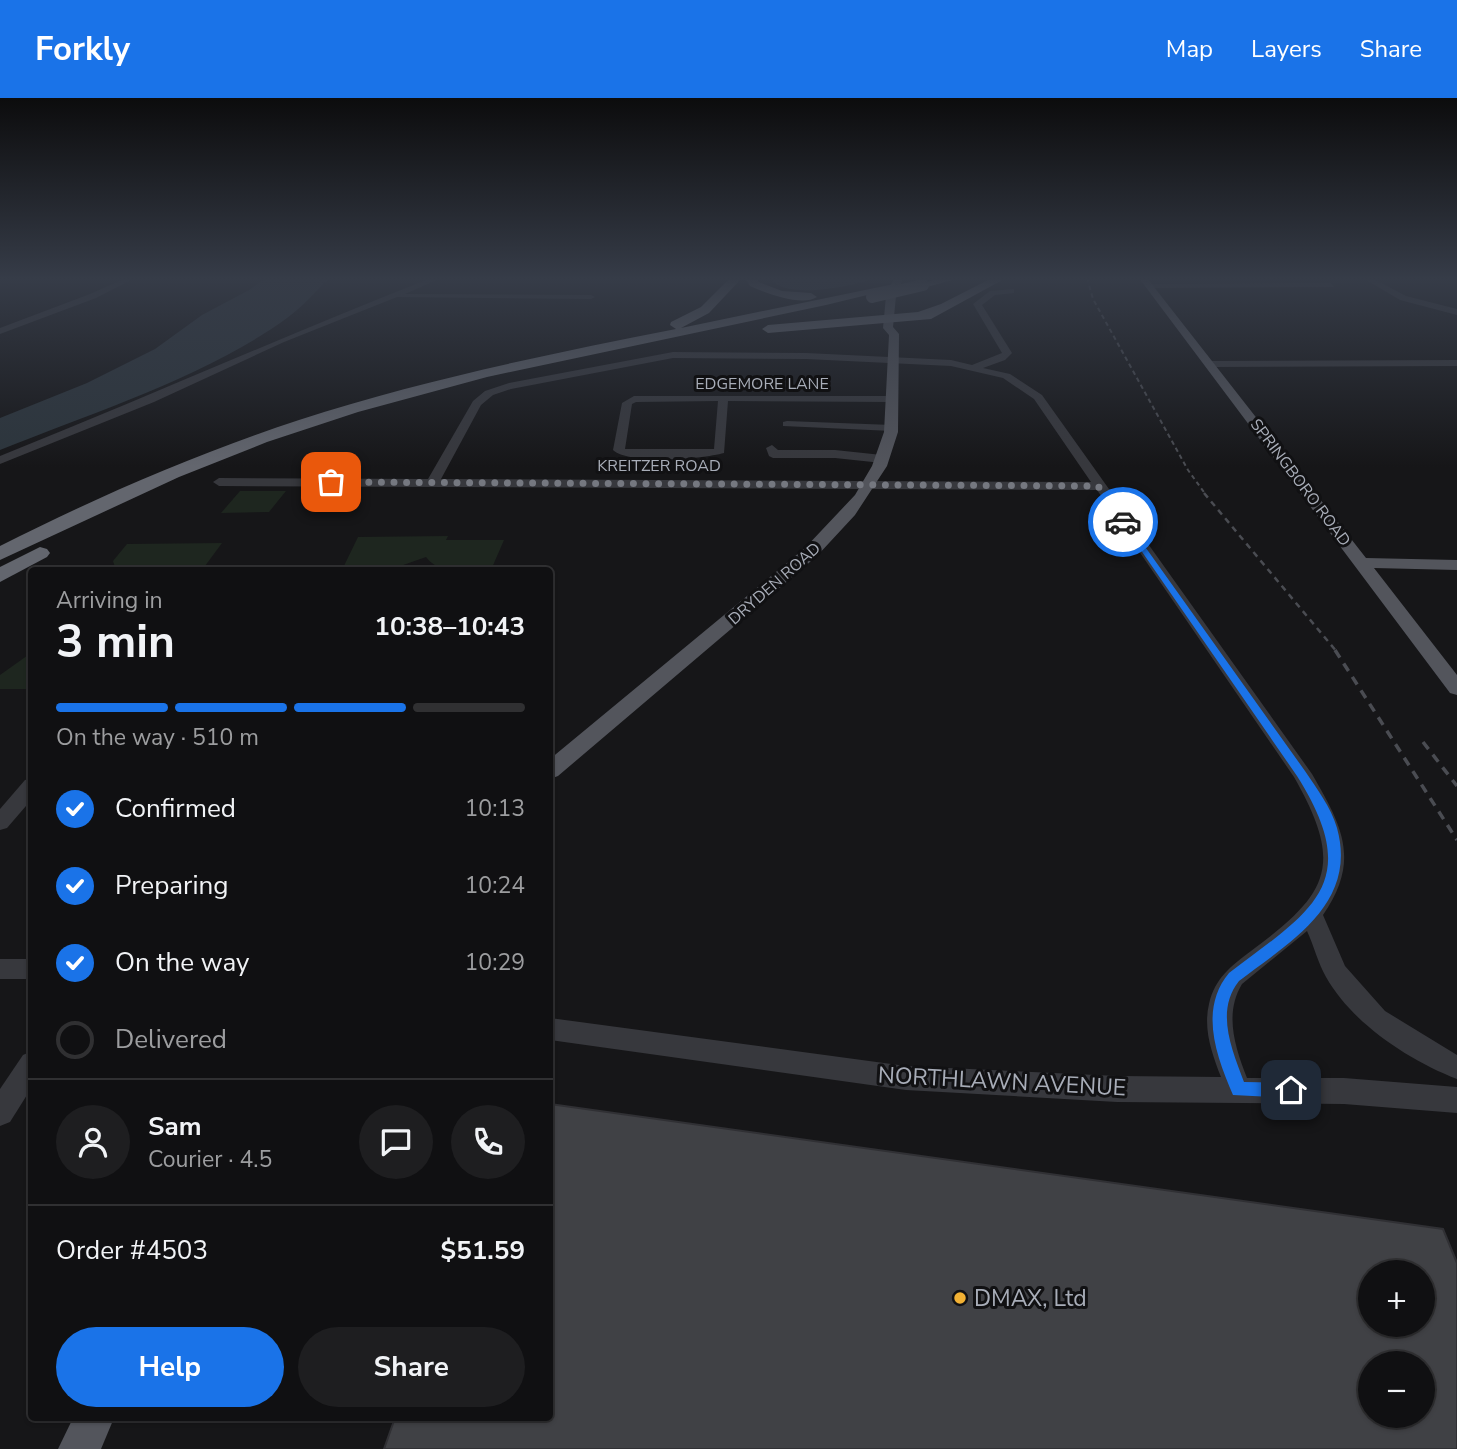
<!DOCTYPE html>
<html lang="en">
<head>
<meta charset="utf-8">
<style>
  :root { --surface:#101012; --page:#1e1e20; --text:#f1f3f6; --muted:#9c9d9f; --line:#303032; --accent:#1a73e8 }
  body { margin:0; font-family:"Nunito Sans",sans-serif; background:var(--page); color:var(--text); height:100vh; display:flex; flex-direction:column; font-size:26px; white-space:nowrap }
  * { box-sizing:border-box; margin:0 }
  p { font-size:23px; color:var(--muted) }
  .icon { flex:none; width:38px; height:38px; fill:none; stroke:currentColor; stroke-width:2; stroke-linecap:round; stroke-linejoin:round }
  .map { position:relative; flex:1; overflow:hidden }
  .panel { position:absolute; left:28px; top:469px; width:525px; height:854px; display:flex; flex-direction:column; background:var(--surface); border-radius:7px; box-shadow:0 2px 5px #0004,0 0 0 2px var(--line) }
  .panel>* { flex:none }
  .fabs { position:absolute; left:1358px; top:1162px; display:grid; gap:14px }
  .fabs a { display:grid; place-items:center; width:77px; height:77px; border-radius:50%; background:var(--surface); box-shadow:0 2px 5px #0004,0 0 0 2px var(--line); font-size:35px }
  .pin { position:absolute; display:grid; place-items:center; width:60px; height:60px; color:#fff; margin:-30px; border-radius:14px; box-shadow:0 4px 10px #0006 }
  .courier { position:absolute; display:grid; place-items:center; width:70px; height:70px; margin:-35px; border:5px solid #1a73e8; border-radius:50%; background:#fff; color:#222; box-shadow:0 2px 9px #0007 }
  .head em { font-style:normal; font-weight:700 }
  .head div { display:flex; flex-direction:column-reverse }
  .head { display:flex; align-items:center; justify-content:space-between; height:119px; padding:0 28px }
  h1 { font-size:46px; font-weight:700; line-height:52px }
  .bar { display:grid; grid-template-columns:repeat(4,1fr); gap:10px 7px; align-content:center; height:84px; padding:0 28px }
  .bar i { height:9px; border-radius:5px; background:var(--line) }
  .bar .current { background:var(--accent) }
  .bar p { grid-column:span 4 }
  .line { display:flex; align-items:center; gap:18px; padding:0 28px; border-top:2px solid var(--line) }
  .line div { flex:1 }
  .round { display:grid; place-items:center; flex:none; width:74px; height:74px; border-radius:37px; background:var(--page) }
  ol { padding:0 28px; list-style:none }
  li { display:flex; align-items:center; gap:21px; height:77px }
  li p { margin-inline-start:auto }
  li .icon { padding:7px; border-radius:50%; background:var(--accent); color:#fff; stroke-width:4 }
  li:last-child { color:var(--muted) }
  li i { width:38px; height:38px; border:4px solid var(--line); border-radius:50% }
  .primary-button { display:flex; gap:14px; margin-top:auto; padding:14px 28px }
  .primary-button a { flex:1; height:80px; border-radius:42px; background:var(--accent); color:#fff; font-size:28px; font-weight:700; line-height:80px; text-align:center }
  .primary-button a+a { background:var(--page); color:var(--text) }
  header { display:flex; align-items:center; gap:42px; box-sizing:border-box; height:98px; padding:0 35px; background:var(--accent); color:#fff }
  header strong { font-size:33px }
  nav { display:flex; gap:38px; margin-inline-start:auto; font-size:24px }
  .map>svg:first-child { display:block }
</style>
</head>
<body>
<header>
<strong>Forkly</strong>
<nav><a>Map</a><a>Layers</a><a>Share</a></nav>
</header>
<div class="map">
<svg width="1457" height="1351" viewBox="0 0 1457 1351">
  <rect width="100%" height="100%" fill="#161618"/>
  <g fill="#1e261f">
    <path d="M240,393H286L269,414L221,415Z"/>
    <path d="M448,438L446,442H504L491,472C470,473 440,478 426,459L389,472H342L358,439Z"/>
    <path d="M222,445L202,472H116L113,463L127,446Z"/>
    <path d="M31,555V591H0V577Z"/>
  </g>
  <g fill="#2c353c">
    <path d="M266,180H330C316,192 303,209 287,220C208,278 91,315 0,352V320L87,285L155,251L202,217L249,192Z"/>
    <path d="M770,180H875C855,188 783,203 770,180Z"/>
  </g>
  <path fill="#404145" stroke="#303034" stroke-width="2" fill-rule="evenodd" d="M550,1006L1443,1131L1457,1165V1351H384L395,1320H550ZM1370,1174H1423V1227H1370ZM1370,1265H1423V1318H1370Z"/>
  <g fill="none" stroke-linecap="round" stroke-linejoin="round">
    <g fill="#37383d" fill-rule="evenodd">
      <path d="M126,180H135L96,200L0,236V230L90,196Z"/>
      <path d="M431,180H441L405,196L591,197L595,199L591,201L397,199L284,244L154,304L0,366V358C145,300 286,237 431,180Z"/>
      <path d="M1363,180H1372L1406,198L1457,211V217L1400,202Z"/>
      <path d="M1331,185L1334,189L1149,190L1145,188L1149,186Z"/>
      <path d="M1014,191V195L995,197L982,207L1012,255L1005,262L983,270L1010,276L1042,297L1312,676C1342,728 1361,762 1323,817L1345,868L1385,913L1457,957V981C1408,962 1352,925 1326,879C1318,865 1314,848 1307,833L1242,886C1224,916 1235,949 1247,980H1344L1457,989V1015L1344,1006L1117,1004L906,992L550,942V920L906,968L1117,978L1221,979C1212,956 1203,931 1209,906C1215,880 1231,868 1251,853C1330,795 1344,767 1294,679L1097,392L219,388L213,384L219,380L428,381L473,303L485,293L509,285L673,254L806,255L951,262L972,267L1002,255L973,206L990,193ZM673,260L806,261L951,268L1003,280L1034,301L1091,384L441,381L481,307L493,297L511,291Z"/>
      <path d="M1457,262V268L1212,269L1207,266L1212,263Z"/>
      <path d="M634,298H892L897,301L892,304L728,303L724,355C703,361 629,367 613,352L622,305ZM718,303L714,351H625L632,306L636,304Z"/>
      <path d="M787,323L892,327L898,330L892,333L783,328V324Z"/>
      <path d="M772,347L778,352H835L882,357L888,361L882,365L835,360H773L769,358L766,350Z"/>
      <path d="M32,680V701L7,730L0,732V711L25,682Z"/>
      <rect x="0" y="861" width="32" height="20"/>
      <path d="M32,953V989L10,1024L0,1028V991L23,957Z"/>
    </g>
    <g fill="#53555c" fill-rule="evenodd">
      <path d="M894,180H903L896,198L893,229L899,236L898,334L887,368L855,417L817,458L558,678L550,681V661L805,450L855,397L872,368L884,334L889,237L883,230L886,198Z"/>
      <path d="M1139,180H1147L1366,460L1457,462V472L1374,470L1457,577V597L1450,595Z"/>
      <path d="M73,1320H114L101,1351H58Z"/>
    </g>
    <g fill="#63666e" fill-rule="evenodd">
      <path d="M730,180H742L709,215L681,230L894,186L900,189L826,207L487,279L358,314L267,344L179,379L0,462V448C97,399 196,356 299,322C422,282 549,256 676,231L670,227L671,224L701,209Z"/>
      <path d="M745,180H756L759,184L782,193L811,195L817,199C802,209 766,195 750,188Z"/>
      <path d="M940,180H960L923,190L917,187Z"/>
      <path d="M992,180H1006L931,221L768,235L762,231L768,227L918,214L941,206Z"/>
      <path d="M40,449L47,451L50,455L47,459L0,484V469Z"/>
    </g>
    <path stroke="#4a4c52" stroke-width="2" stroke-dasharray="4.5 3.5" stroke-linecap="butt" d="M1087,180L1093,201L1188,372L1206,397"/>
    <path stroke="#4a4c52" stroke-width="2.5" stroke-dasharray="6 5" stroke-linecap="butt" d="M1204,395L1337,554"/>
    <g stroke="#4a4c52" stroke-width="3.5" stroke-dasharray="9 7" stroke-linecap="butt">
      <path d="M1335,552L1457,742"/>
      <path d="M1423,644L1457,688"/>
    </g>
    <path stroke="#63666e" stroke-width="12" d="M872,199L923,187"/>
  </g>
  <linearGradient id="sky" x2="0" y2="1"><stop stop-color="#0c0c0d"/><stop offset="0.49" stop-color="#363c48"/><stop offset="1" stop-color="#363c48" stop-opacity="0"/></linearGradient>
  <rect width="1457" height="369" fill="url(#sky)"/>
  <path fill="#1a73e8" d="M1120,422H1126L1305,673C1317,691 1331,709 1337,730C1358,806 1290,844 1239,883C1215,913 1232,952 1244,984L1291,985L1297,987L1299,992L1297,998L1291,1000L1233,997C1216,958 1199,911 1229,875C1312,812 1365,786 1297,678Z"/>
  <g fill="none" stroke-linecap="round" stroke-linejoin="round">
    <path stroke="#757880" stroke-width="7" stroke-dasharray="0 12.6" d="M331,384L1098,388L1123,424"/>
  </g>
  <circle fill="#f2b134" stroke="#111113" stroke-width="2.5" cx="960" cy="1200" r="7"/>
  <g text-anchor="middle" stroke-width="6" stroke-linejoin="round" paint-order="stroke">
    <g font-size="16" fill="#a8adb8" stroke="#111113">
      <text x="762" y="291">EDGEMORE LANE</text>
      <text x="659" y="373">KREITZER ROAD</text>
      <text transform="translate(1301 384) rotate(53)" y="6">SPRINGBORO ROAD</text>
      <text transform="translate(774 485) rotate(-41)" y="6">DRYDEN ROAD</text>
    </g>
    <g font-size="23" fill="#a8adb8" stroke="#111113">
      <text transform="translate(1002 983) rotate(3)" y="8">NORTHLAWN AVENUE</text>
    </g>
    <g font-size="23" fill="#a8adb8" stroke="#111113" text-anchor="start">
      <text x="974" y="1208">DMAX, Ltd</text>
    </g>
  </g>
</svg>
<div class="fabs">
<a>+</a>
<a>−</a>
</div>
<div class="pin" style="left:331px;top:384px;background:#ea580c"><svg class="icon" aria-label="bag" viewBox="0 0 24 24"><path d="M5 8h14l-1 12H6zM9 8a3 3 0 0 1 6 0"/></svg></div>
<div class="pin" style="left:1291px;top:992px;background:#1f2937"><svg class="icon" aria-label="home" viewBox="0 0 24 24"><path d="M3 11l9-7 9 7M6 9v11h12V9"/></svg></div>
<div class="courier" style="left:1123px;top:424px"><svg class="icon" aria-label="car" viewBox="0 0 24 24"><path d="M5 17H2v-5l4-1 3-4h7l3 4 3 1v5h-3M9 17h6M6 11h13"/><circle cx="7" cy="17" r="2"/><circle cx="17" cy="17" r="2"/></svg></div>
<section class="panel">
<div class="head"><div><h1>3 min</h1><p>Arriving in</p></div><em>10:38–10:43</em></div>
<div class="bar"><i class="current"></i><i class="current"></i><i class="current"></i><i></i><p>On the way · 510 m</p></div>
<ol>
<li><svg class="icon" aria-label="check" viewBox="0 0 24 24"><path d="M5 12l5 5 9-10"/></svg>Confirmed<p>10:13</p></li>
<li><svg class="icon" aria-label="check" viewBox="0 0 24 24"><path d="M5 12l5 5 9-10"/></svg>Preparing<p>10:24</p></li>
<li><svg class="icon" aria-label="check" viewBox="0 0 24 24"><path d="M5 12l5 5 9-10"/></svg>On the way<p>10:29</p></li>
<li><i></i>Delivered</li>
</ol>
<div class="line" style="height:126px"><a class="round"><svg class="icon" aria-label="person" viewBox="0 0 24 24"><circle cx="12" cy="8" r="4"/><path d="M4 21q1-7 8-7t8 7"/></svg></a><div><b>Sam</b><p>Courier · 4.5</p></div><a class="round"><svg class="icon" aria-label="chat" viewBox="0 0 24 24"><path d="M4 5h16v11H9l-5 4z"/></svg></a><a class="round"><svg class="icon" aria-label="phone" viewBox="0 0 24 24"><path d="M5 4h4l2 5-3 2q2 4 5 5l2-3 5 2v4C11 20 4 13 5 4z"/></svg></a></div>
<div class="line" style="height:91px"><div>Order #4503</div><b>$51.59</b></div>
<div class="primary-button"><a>Help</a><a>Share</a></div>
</section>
</div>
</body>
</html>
